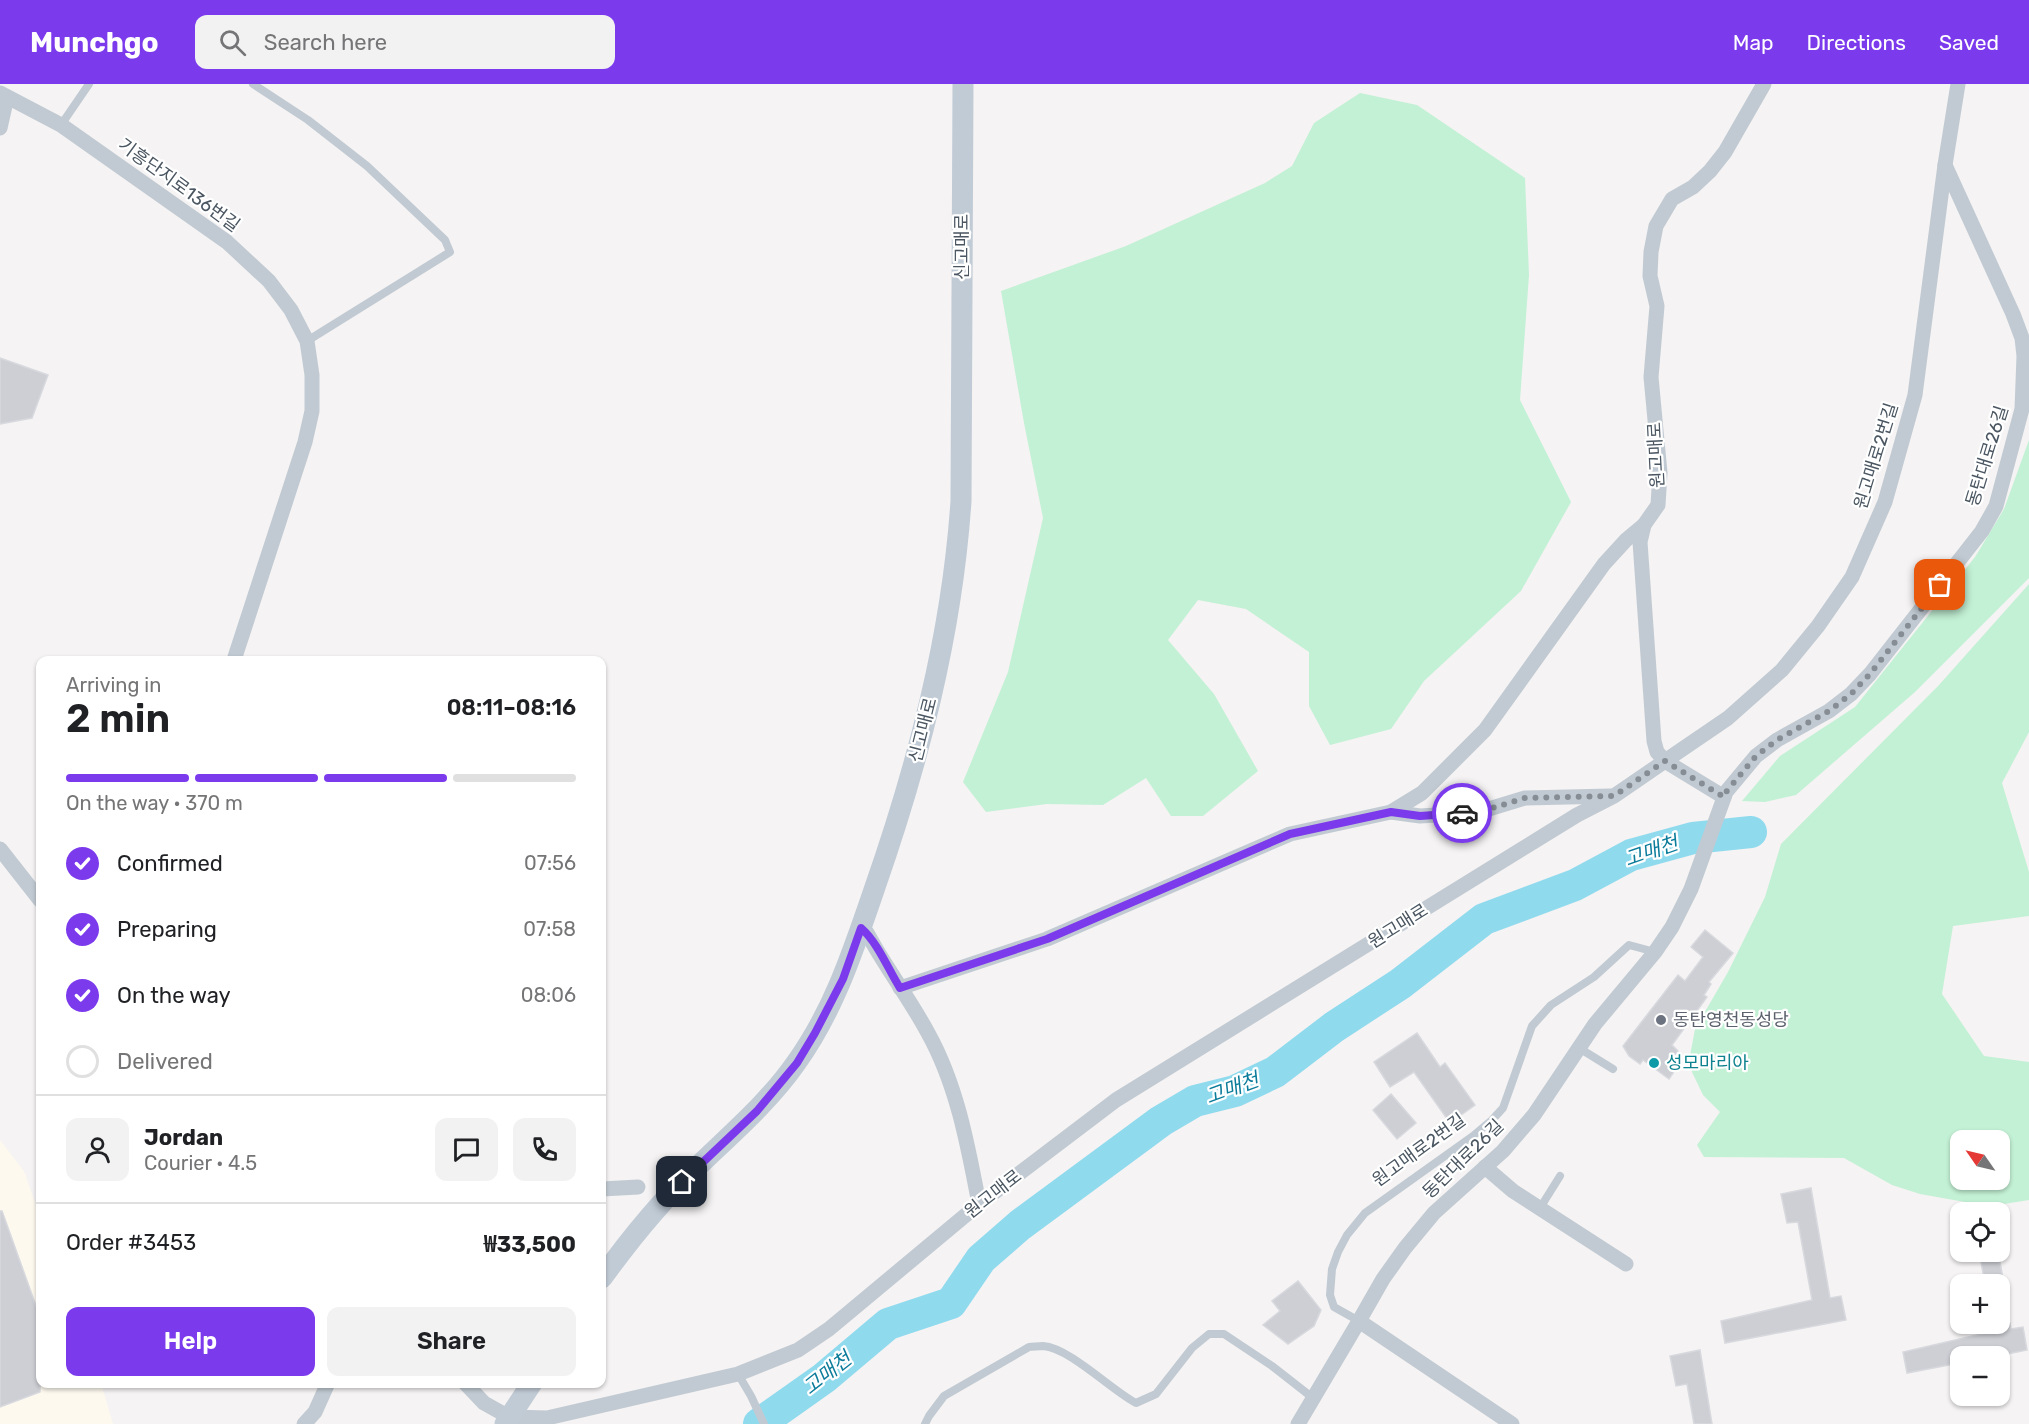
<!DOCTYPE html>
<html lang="en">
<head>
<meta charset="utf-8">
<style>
  :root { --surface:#fff; --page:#f2f2f2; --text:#202124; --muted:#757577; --line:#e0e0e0; --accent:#7c3aed }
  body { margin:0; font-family:Rubik,"Noto Sans KR",sans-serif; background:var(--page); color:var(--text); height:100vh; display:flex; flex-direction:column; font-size:22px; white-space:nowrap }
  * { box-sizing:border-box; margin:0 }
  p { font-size:20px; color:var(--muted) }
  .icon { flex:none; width:33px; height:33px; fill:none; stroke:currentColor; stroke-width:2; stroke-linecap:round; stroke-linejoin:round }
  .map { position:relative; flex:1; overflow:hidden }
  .panel { position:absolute; left:36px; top:572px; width:570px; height:732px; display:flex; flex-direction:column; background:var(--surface); border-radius:12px; box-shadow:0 2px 4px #0004 }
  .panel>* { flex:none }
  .needle { width:39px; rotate:304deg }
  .fabs { position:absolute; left:1950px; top:1046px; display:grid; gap:12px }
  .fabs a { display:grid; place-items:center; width:60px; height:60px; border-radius:12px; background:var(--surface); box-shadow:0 2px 4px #0004; font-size:30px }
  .pin { position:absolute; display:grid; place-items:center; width:51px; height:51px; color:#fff; margin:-26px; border-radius:12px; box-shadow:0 3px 9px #0006 }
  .courier { position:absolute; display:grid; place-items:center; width:60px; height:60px; margin:-30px; border:4px solid #7c3aed; border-radius:50%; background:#fff; color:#222; box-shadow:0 2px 8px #0007 }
  .overview em { font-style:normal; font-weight:600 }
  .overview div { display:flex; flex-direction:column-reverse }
  .overview { display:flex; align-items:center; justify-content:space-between; height:102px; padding:0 30px }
  h1 { font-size:39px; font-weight:600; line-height:45px }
  .bar { display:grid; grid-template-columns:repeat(4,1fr); gap:9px 6px; align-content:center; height:72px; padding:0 30px }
  .bar i { height:8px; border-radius:4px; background:var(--line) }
  .bar .selected { background:var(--accent) }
  .bar p { grid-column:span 4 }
  .line { display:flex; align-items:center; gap:15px; padding:0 30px; border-top:2px solid var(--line) }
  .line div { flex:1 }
  .round { display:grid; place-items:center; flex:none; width:63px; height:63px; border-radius:12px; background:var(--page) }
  ol { padding:0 30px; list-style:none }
  li { display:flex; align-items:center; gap:18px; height:66px }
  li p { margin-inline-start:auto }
  li .icon { padding:6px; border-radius:50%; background:var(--accent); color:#fff; stroke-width:4 }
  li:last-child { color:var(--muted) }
  li i { width:33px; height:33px; border:3px solid var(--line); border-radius:50% }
  .primary-button { display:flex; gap:12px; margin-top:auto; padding:12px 30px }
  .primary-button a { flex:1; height:69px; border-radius:12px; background:var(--accent); color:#fff; font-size:24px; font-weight:600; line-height:69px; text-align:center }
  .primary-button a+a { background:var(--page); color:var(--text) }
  header { display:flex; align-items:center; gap:36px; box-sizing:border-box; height:84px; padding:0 30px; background:var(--accent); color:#fff }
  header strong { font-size:28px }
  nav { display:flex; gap:33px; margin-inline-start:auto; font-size:21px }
  .search { width:420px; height:54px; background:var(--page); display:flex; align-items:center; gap:15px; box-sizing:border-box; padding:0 21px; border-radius:12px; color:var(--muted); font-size:22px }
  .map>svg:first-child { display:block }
</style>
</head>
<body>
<header>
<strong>Munchgo</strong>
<div class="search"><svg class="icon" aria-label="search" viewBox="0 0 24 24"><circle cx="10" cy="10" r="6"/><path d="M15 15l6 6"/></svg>Search here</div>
<nav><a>Map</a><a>Directions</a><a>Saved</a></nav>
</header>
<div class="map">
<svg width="2029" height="1340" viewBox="0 0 2029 1340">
  <rect width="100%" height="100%" fill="#f5f3f3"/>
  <path fill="#fdf9ef" d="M0,1056L24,1087L40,1133V1299H101L113,1340H0Z"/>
  <g fill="#c3f1d5" fill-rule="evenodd">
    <path d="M1360,9L1417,21L1525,94L1529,191L1520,316L1571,418L1521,507L1424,597L1391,645L1330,661L1309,622V568L1246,525L1198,516L1168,556L1214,610L1258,687L1203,732H1171L1146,694L1103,721L1047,720L986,728L963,698L1008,588L1043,434L1024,339L1001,207L1126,162L1265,99L1292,82L1314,39Z"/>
    <path d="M2029,356V494L1915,608L1796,711L1765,718L1742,717L1780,672L1855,623L1975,473L2004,425Z"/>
    <path d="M2029,500V648L2002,699L2029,788V832L1953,842L1942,910L1984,972L2029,978V1116L2004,1120L1965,1118L1920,1110L1892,1101L1844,1074L1704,1073L1697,1061L1720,1028L1703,1011L1692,988L1690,972L1695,945L1728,888L1765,813L1781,760L1939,601ZM1960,1056H2000V1095H1960Z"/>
  </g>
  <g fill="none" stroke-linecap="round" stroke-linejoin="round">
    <path stroke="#90daee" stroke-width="32" d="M759,1340L824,1294L888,1240L951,1219L981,1175L1020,1141L1161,1037L1195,1017L1235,1007L1275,988L1334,943L1400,900L1484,835L1575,801L1631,771L1693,754L1751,748"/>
  </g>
  <g fill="#cdcfd5" stroke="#d7d9de" stroke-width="1.5">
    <path d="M0,274L48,291L32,334L0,340Z"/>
    <path d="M1705,846L1733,869L1709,898L1711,900L1704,911L1707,913L1672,961L1678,967L1671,976L1678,982L1669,995L1643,976L1640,980L1629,972L1623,962L1678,891L1685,897L1703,873L1691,863Z"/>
    <path d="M1417,949L1440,983L1445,979L1475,1021L1450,1039L1414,988L1390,1003L1374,978Z"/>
    <path d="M1391,1010L1416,1039L1397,1055L1373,1026Z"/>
    <path d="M1811,1104L1830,1214L1841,1212L1846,1236L1725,1259L1721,1237L1812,1216L1798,1138L1787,1139L1781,1110Z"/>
    <path d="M0,1127H2L40,1233V1308L0,1323Z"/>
    <path d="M1979,1167H1998L2004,1200H1985Z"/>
    <path d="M1298,1197L1321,1226L1314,1242L1288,1260L1263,1241L1280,1227L1272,1217Z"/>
    <path d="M1992,1239H2010L2011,1245L2023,1243L2027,1266L1998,1272H1960V1279L1907,1289L1903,1268L1994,1247Z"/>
    <path d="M1700,1266L1712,1340H1694L1687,1300L1676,1302L1670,1272Z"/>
  </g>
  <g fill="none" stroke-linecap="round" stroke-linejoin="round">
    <g stroke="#c1cad2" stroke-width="8">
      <path d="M253,0L308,36L367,82L445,156L450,168L307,257"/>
      <path d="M61,41L89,0"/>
      <path d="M1579,964L1613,985"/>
      <path d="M1540,1124L1560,1092"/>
      <path d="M1359,1237L1334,1223L1330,1211L1332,1185L1338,1168L1347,1151L1365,1129L1473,1052L1492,1036L1503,1024L1532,942L1551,921L1594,893L1629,861L1655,868"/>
      <path d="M738,1290L751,1312L764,1340"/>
      <path d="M925,1340L929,1332L944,1312L1029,1263C1033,1263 1038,1262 1043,1262C1070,1264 1111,1306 1136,1319L1156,1310L1192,1264L1209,1250H1224L1272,1282L1313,1314"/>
    </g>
    <g stroke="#c1cad2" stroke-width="15">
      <path d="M0,9L61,41L227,158L269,197L291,226L307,257L312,291V327L305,358L234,576"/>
      <path d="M0,44L7,13"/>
      <path d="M1724,713L1665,677L1728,634L1782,586L1818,542L1852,493L1885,418L1915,311L1945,81L1958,0"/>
      <path d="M1391,728L1422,709L1485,646L1604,480L1626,456L1644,441"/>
      <path d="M0,765L40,816"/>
      <path d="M861,845L867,849L875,863C892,892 912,919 928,949C957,1001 968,1062 979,1120"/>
      <path d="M900,904L1047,855L1290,750L1391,728L1420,732L1452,730L1479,728L1525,714L1611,712"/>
      <path d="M1485,1083L1513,1107L1626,1180"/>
      <path d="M602,1105L638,1103"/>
      <path d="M465,1299L484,1319L509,1333L547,1334L738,1290L798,1266L829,1245L979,1120L1116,1016L1577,731L1614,712L1665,677L1657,668L1654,657L1640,458L1644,441L1658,421L1660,389L1651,293L1657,222L1650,192L1651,168L1656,142L1672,115L1693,103L1710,87L1725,68L1764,0"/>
      <path d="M304,1340L315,1328L328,1299"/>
      <path d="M1298,1340L1359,1237"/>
      <path d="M1512,1340L1359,1237L1383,1195L1405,1164L1434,1129L1503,1067L1534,1031L1595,940L1655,868L1672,843L1691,805L1726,708L1756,672L1777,656L1829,627L1851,610L1870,590L1982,447L1996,422L2022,325L2024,272L2022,254L2013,230L1945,81"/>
    </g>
    <g stroke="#c1cbd6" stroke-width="21">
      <path d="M602,1194C630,1155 661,1117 696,1084C731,1050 768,1019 796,979C834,926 853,867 874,806C918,680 952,551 961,417L963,0"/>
      <path d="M505,1340L532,1299"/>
    </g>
  </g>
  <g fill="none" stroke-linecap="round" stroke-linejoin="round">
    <path stroke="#868d94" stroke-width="6" stroke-dasharray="0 10.8" d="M1462,729L1479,728L1525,714L1614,712L1665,677L1724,713L1726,708L1756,672L1777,656L1829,627L1851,610L1870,590L1940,501"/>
    <path stroke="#7c3aed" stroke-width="8" d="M682,1098L757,1027L797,979L815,949L843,895L861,844C878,859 888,885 900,904L1047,855L1290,750L1391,728L1420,732L1462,729"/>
  </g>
  <circle fill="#6b7280" stroke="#fff" stroke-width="2" cx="1661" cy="936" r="6"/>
  <circle fill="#0f9aa8" stroke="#fff" stroke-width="2" cx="1654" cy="979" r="6"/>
  <g text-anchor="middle" stroke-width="4.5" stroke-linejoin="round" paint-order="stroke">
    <g font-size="18" fill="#4a5661" stroke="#fff">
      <text transform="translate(179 101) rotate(36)" y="6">기흥단지로136번길</text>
      <text transform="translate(962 163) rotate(-90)" y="6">신고매로</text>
      <text transform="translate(1656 371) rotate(-93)" y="6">원고매로</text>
      <text transform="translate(1876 372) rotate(-73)" y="6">원고매로2번길</text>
      <text transform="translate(1987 372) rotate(-73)" y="6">동탄대로26길</text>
      <text transform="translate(923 646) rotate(-76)" y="6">신고매로</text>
      <text transform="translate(1398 842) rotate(-32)" y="6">원고매로</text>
      <text transform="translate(1419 1066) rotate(-36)" y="6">원고매로2번길</text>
      <text transform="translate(1463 1075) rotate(-44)" y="6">동탄대로26길</text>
      <text transform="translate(993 1110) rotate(-38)" y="6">원고매로</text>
    </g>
    <g font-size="18" fill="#5b616d" stroke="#fff" text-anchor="start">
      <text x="1673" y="942">동탄영천동성당</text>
    </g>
    <g font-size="18" fill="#0d838f" stroke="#fff" text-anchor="start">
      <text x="1666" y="985">성모마리아</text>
    </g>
    <g font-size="20" font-style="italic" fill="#0c7c9b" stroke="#fff">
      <text transform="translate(1651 767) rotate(-19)" y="7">고매천</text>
      <text transform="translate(1232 1004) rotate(-20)" y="7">고매천</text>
      <text transform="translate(827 1289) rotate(-38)" y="7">고매천</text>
    </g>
  </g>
</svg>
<div class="fabs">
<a><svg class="needle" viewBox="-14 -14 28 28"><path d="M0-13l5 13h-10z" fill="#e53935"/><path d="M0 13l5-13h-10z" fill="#757577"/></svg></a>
<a><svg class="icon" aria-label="locate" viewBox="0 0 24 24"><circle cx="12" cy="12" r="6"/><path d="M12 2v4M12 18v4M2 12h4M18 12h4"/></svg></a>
<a>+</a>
<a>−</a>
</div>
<div class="pin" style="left:1940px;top:501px;background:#ea580c"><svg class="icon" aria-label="bag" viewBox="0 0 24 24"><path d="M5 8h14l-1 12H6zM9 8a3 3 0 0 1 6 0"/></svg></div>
<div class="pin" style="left:682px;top:1098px;background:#1f2937"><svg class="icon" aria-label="home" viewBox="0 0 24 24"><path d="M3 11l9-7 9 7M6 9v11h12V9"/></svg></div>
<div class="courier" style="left:1462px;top:729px"><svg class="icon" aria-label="car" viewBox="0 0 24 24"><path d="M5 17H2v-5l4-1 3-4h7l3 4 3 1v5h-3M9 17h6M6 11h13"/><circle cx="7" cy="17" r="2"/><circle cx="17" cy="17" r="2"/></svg></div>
<section class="panel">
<div class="overview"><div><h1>2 min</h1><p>Arriving in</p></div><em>08:11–08:16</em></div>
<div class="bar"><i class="selected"></i><i class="selected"></i><i class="selected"></i><i></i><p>On the way · 370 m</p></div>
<ol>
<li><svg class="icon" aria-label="check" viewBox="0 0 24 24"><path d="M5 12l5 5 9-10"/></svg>Confirmed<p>07:56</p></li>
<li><svg class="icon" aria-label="check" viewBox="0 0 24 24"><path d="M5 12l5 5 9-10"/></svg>Preparing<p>07:58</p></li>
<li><svg class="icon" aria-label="check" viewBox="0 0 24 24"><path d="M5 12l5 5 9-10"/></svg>On the way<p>08:06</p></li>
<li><i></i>Delivered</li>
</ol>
<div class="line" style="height:108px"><a class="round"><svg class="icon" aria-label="person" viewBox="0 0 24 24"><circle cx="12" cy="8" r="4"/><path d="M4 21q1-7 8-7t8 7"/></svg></a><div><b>Jordan</b><p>Courier · 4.5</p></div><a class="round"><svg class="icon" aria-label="chat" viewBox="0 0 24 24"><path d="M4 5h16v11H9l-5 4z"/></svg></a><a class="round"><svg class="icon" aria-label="phone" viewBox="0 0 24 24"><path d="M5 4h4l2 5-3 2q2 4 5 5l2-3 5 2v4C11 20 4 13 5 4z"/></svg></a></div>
<div class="line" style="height:78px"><div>Order #3453</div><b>₩33,500</b></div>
<div class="primary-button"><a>Help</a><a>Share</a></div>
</section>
</div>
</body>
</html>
